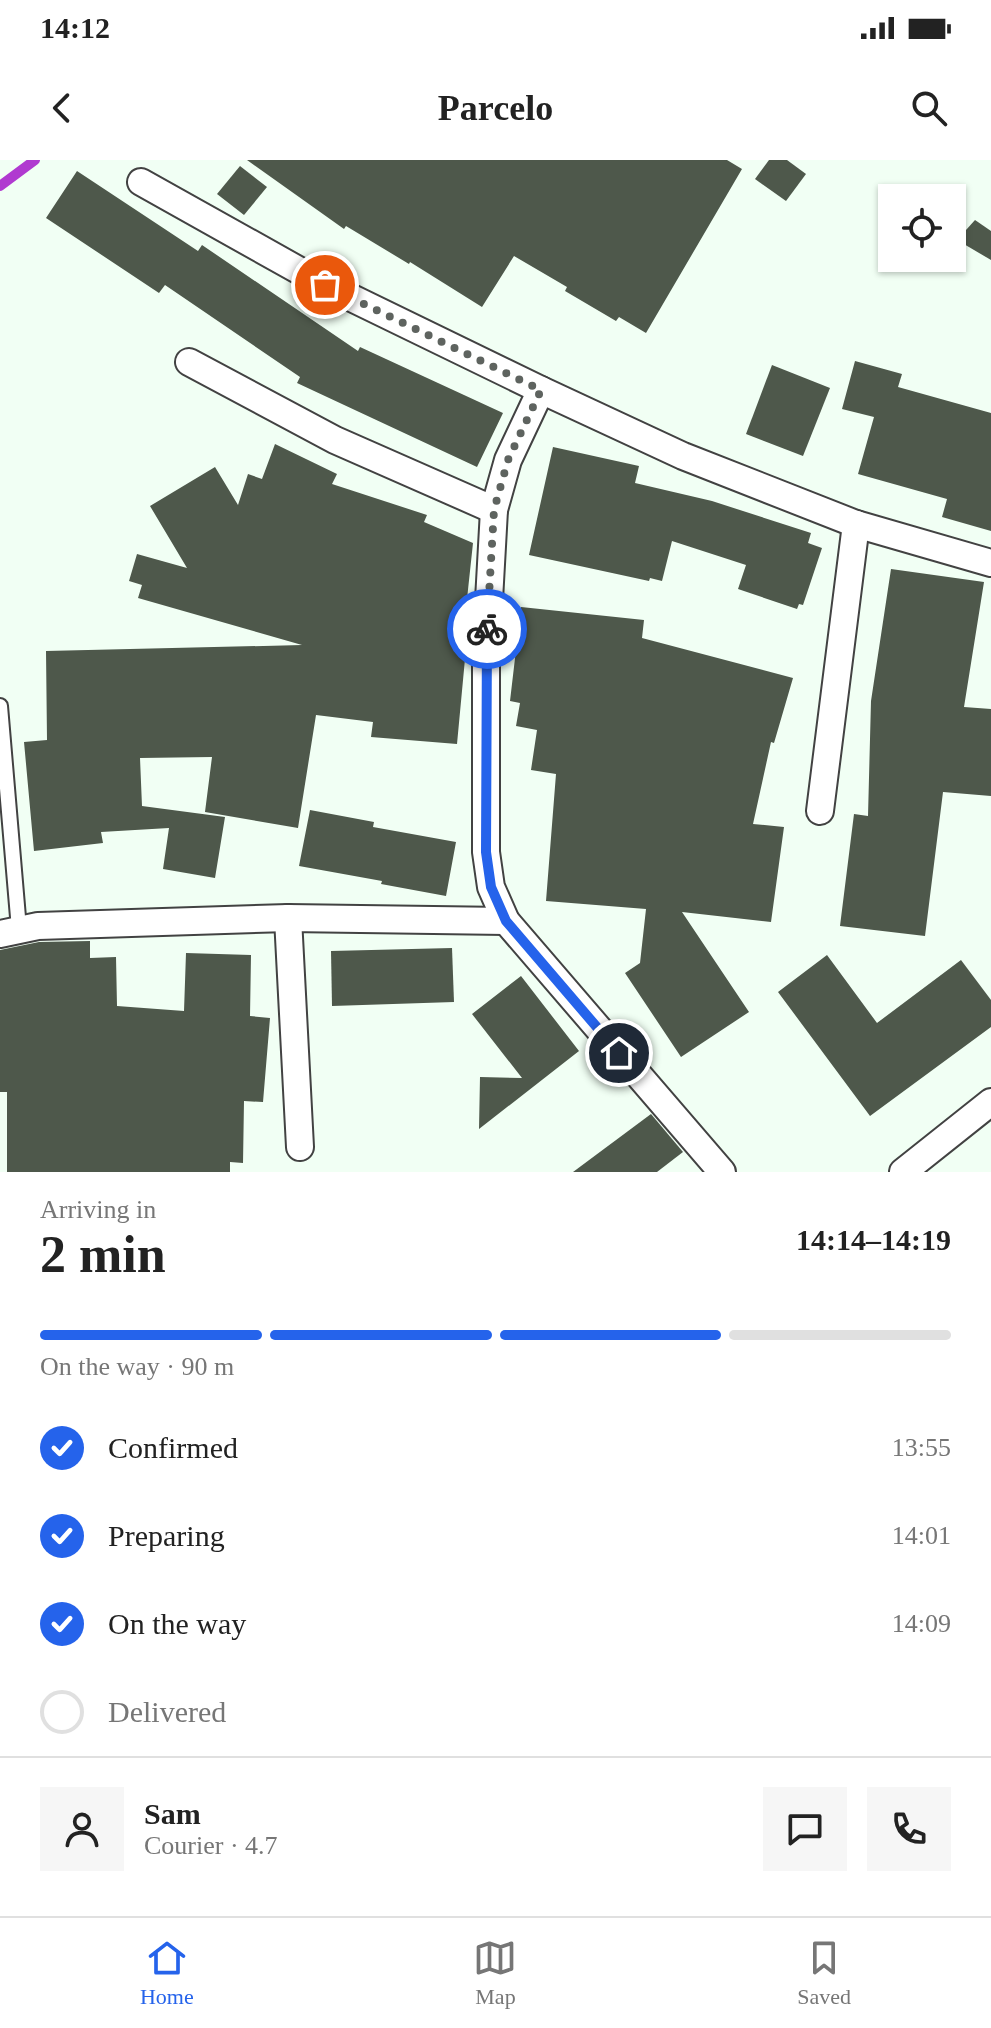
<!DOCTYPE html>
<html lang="en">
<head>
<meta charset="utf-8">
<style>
  :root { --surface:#fff; --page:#f6f6f6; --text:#222; --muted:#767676; --line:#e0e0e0; --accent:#2563eb }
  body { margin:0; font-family:"Times New Roman",serif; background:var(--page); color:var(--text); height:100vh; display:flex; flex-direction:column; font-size:30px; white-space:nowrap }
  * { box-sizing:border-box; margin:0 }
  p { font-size:26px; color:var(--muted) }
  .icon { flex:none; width:44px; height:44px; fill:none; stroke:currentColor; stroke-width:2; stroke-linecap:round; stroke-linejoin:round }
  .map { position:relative; height:1012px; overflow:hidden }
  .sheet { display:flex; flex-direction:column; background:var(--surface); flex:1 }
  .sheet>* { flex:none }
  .tools { position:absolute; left:878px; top:24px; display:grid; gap:16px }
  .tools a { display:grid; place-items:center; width:88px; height:88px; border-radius:0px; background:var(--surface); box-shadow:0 2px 6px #0004; font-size:40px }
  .pin { position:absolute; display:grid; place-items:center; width:68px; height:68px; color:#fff; margin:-34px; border:4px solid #fff; border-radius:50%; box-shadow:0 2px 8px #0007 }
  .courier { position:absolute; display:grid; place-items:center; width:80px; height:80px; margin:-40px; border:6px solid #2563eb; border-radius:50%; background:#fff; color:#222; box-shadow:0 2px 10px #0007 }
  .overview em { font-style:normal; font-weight:600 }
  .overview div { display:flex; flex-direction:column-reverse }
  .overview { display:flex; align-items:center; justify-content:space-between; height:136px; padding:0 40px }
  h1 { font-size:52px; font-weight:600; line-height:60px }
  .bar { display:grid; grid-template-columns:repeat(4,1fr); gap:12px 8px; align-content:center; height:96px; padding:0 40px }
  .bar i { height:10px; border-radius:6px; background:var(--line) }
  .bar .selected { background:var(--accent) }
  .bar p { grid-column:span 4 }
  .line { display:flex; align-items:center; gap:20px; padding:0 40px; border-top:2px solid var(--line) }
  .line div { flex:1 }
  .round { display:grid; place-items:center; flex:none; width:84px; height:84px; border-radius:0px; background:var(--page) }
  ol { padding:0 40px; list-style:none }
  li { display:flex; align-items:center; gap:24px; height:88px }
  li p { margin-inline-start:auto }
  li .icon { padding:8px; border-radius:50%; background:var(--accent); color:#fff; stroke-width:4 }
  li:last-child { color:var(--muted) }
  li i { width:44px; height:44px; border:4px solid var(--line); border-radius:50% }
  .status { display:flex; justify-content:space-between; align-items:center; height:56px; padding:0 40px; background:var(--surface); direction:ltr }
  .status svg { height:22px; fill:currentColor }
  header { display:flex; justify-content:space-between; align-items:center; height:104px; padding:0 40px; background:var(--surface); font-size:36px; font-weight:600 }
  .tab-bar { display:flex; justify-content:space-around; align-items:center; height:112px; border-top:2px solid var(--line); background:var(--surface); font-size:22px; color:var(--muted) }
  .tab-bar a { display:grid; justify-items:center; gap:4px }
  .tab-bar .selected { color:var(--accent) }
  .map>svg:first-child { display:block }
</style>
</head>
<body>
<div class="status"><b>14:12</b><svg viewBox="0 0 49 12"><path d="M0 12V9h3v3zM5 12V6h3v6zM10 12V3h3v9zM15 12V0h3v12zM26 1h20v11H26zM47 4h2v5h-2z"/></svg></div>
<header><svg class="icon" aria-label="back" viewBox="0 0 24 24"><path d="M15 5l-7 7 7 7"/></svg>Parcelo<svg class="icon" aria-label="search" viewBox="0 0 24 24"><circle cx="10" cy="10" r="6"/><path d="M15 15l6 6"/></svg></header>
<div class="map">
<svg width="991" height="1012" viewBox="0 0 991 1012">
  <rect width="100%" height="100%" fill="#f1fff4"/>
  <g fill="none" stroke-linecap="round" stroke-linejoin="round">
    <path stroke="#b03ad0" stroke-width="10" d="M0,26L35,0"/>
  </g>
  <g fill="#4e584b">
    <path d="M247,0H727L742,9L646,173L619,157L616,161L565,131L567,127L514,96L482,147L410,102L409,104L346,66L344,69Z"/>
    <path d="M769,0H787L806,14L786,41L755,19Z"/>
    <path d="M240,6L267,27L244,55L217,34Z"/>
    <path d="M77,11L198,91L202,85L358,191L360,187L503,253L477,307L297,223L300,217L165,125L159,133L46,58Z"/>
    <path d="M975,60L991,71V100L957,80Z"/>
    <path d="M855,201L902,214L898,227L991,253V371L942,357L947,339L858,314L874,257L842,249Z"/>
    <path d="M772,205L830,228L803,296L746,274Z"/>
    <path d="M275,284L337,314L332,324L427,355L424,362L473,383L464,467H468L457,584L371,577L373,562L316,555L298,668L205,652L212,597L140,598L142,646L225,657L215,718L163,709L169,668L101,672L103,683L34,691L24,582L47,580L46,491L302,485L138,438L142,425L129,421L137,394L187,408L150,346L215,307L238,345L248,314L262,319Z"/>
    <path d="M553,287L639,306L635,323L712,341L811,373L808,383L822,388L803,445L799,444L797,449L738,429L746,405L672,381L662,421L650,418L649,421L529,395Z"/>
    <path d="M891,409L984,422L964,547L991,549V636L943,632L925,776L840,766L854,654L868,656L871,541Z"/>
    <path d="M521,447L644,460L642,478L793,518L774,583L771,582L753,664L784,667L771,762L682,752L749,852L681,897L625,813L640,803L646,749L546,741L556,614L531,610L537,570L516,566L520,543L510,541Z"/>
    <path d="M310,650L374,662L373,667L456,682L446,736L381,724L382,721L299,706Z"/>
    <path d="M90,781V798L116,797L117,846L184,851L186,793L251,795L250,856L270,858L263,942L244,941L243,1003L230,1002V1012H7V932H0V790L39,782Z"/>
    <path d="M452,788L454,842L332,846L331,791Z"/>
    <path d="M827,795L877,863L961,800L991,840V867L870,956L778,832Z"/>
    <path d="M521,816L579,891L479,969L480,917L522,918L472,854Z"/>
    <path d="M651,954L683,992L657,1012H573Z"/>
  </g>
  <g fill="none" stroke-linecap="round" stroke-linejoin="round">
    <defs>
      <path id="lane" d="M0,546L19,769"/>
      <g id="street">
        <path d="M141,22L325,125L541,230L683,296L856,364L991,403"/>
        <path d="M189,202L335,280L494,350"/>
        <path d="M541,230L508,300L494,350L486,494V692L491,727L506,761L722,1012"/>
        <path d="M820,651L856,364"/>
        <path d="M288,758L300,987"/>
        <path d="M0,774L38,766L288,758L506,761"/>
        <path d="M903,1012L991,942"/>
      </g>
    </defs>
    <use href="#lane" stroke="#424242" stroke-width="18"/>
    <use href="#street" stroke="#424242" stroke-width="30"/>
    <use href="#lane" stroke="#fff" stroke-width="14"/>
    <use href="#street" stroke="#fff" stroke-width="26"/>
  </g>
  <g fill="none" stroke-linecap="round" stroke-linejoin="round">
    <path stroke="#5e635f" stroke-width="8" stroke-dasharray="0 14.4" d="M325,125L541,230L508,300L494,350L487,469"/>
    <path stroke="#2563eb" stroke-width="10" d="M487,469L486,692L491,727L506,761L619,893"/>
  </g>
</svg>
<div class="tools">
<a><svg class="icon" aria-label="locate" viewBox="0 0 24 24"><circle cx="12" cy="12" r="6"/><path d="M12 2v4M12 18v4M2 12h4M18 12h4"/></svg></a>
</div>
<div class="pin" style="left:325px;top:125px;background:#ea580c"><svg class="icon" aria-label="bag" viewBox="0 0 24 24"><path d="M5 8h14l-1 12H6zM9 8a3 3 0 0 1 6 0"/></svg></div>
<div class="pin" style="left:619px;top:893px;background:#1f2937"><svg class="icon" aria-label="home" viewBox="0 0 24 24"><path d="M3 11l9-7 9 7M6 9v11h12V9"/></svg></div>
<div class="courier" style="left:487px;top:469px"><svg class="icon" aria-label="bike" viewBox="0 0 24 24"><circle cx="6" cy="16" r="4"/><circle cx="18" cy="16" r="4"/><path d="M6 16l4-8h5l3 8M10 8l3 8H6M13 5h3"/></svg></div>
</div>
<section class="sheet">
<div class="overview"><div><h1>2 min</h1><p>Arriving in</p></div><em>14:14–14:19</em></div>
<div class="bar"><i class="selected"></i><i class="selected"></i><i class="selected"></i><i></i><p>On the way · 90 m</p></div>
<ol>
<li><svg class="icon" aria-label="check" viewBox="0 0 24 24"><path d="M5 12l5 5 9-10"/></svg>Confirmed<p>13:55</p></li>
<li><svg class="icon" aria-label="check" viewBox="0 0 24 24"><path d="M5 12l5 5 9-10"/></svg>Preparing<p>14:01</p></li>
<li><svg class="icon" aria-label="check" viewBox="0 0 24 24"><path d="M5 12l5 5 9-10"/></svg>On the way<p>14:09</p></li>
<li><i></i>Delivered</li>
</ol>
<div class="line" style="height:144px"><a class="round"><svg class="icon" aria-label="person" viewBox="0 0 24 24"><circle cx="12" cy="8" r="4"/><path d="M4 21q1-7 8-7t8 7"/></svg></a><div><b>Sam</b><p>Courier · 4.7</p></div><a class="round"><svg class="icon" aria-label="chat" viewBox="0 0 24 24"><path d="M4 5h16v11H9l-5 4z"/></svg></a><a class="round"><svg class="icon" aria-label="phone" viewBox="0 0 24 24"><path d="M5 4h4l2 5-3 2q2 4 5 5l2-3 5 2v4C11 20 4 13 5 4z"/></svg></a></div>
</section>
<nav class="tab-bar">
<a class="selected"><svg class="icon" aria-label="home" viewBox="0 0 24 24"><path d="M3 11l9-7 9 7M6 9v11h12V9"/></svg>Home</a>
<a><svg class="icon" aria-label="map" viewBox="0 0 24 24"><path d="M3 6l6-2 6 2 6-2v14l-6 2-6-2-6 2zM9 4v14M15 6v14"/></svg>Map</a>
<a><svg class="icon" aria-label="saved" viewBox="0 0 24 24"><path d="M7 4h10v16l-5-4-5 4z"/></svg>Saved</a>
</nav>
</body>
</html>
